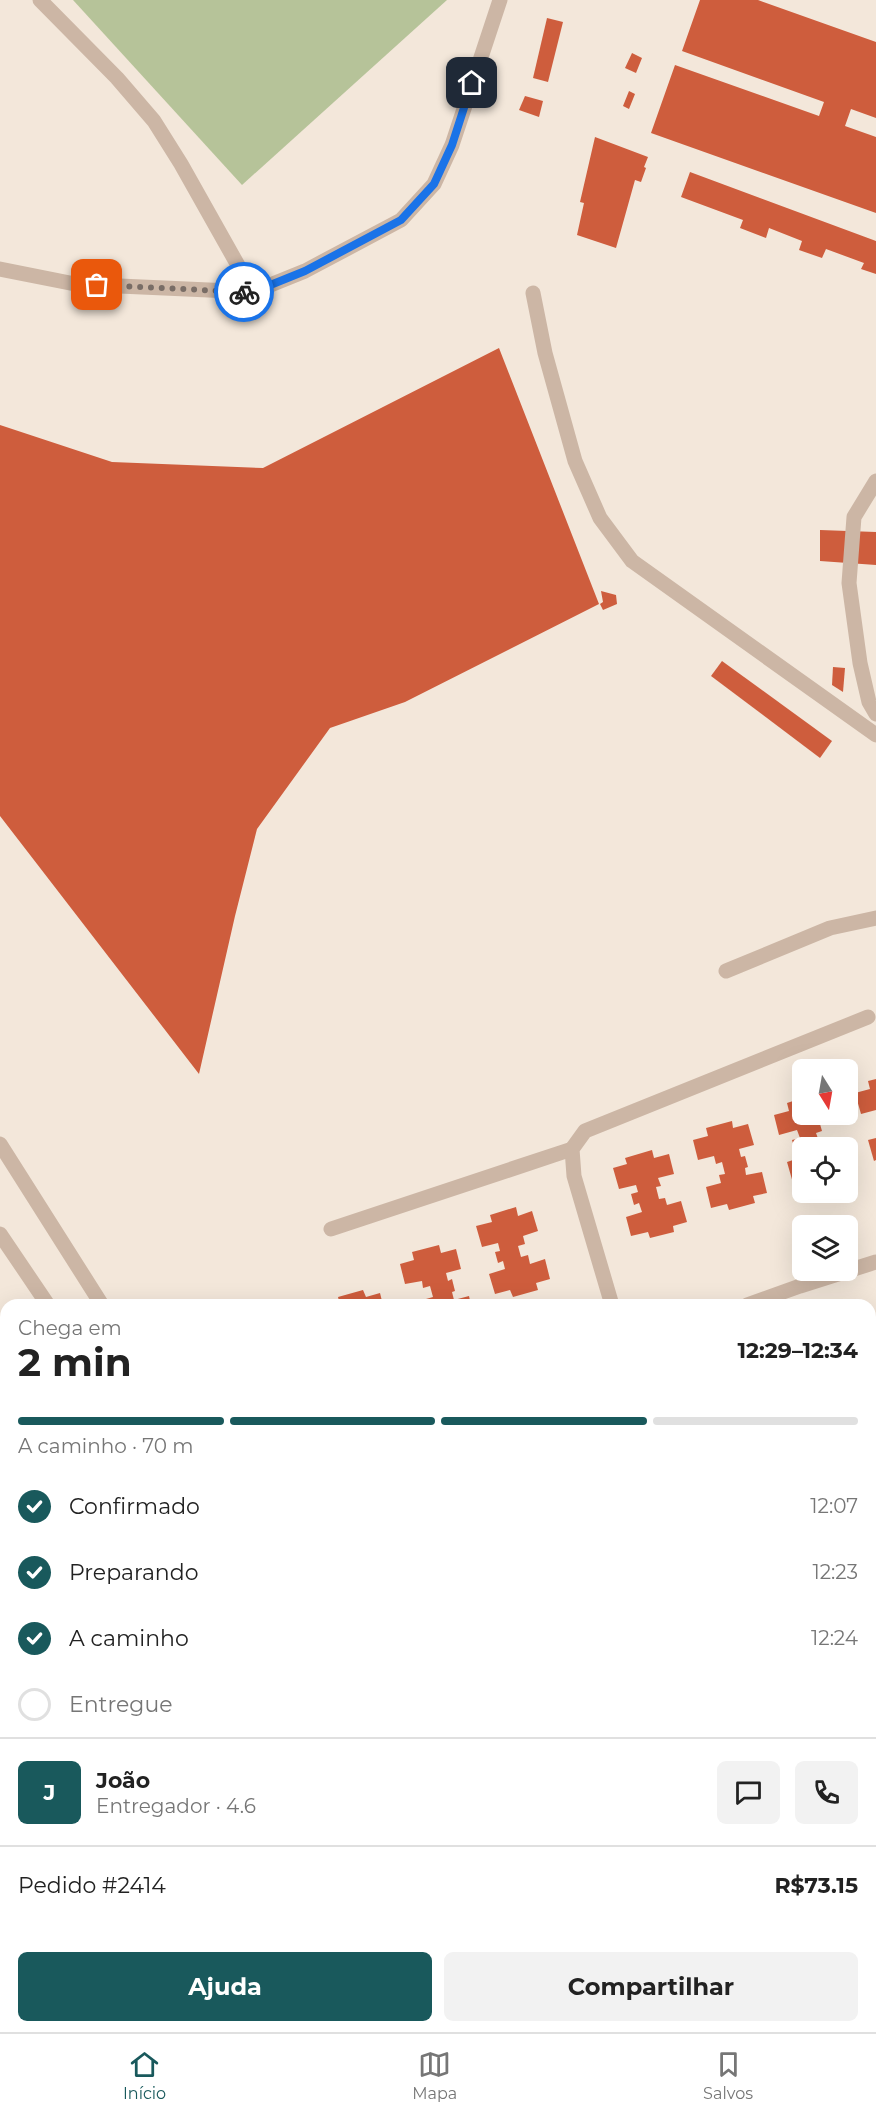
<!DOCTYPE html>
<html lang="pt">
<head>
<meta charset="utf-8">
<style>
  :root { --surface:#fff; --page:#f2f2f2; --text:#222; --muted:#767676; --line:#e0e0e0; --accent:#19595c }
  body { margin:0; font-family:Montserrat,sans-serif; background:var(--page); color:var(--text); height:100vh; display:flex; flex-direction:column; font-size:22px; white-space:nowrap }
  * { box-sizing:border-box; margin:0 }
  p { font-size:20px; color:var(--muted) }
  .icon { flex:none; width:33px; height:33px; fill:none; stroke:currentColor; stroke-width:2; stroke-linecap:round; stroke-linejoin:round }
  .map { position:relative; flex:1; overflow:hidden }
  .drawer { position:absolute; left:0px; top:1299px; width:876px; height:734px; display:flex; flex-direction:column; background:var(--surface); border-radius:18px 18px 0 0; box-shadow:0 6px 24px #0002 }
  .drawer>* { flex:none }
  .needle { width:39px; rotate:169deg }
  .tools { position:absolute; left:792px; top:1059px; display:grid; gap:12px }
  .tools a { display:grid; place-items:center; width:66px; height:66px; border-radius:9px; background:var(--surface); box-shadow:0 6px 24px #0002; font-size:30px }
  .pin { position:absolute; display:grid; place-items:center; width:51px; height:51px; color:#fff; margin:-26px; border-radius:12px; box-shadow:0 3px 9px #0006 }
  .courier { position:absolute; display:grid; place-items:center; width:60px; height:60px; margin:-30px; border:4px solid #1a73e8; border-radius:50%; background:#fff; color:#222; box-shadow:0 2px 8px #0007 }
  .summary em { font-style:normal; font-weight:700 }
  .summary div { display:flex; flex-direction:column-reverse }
  .summary { display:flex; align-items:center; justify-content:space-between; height:102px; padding:0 18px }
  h1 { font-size:39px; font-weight:700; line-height:45px }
  .bar { display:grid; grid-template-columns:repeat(4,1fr); gap:9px 6px; align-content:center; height:72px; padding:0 18px }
  .bar i { height:8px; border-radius:4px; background:var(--line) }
  .bar .selected { background:var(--accent) }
  .bar p { grid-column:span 4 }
  .line { display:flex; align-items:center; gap:15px; padding:0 18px; border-top:2px solid var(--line) }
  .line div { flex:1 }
  .round { display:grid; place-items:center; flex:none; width:63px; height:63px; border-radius:9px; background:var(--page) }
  ol { padding:0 18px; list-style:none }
  li { display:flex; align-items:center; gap:18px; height:66px }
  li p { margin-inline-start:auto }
  li .icon { padding:6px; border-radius:50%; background:var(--accent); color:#fff; stroke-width:4 }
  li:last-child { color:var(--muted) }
  li i { width:33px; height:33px; border:3px solid var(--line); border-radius:50% }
  .action { display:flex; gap:12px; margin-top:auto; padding:12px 18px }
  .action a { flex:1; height:69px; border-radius:9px; background:var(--accent); color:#fff; font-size:24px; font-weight:700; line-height:69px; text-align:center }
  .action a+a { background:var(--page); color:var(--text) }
  .menu { display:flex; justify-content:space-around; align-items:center; height:84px; border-top:2px solid var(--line); background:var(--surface); font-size:16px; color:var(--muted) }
  .menu a { display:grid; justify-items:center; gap:3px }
  .menu .selected { color:var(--accent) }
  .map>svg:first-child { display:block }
</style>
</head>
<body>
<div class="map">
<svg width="876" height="2032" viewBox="0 0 876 2032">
  <rect width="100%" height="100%" fill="#f3e7da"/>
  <path fill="#b6c399" d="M73,0H447L242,185Z"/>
  <g fill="#ce5d3d">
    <path d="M700,0H758L876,42V118L851,109L845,126L876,137V213L651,133L675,65L819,116L824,102L682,51Z"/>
    <path d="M547,18L563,22L548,82L533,78Z"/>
    <path d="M632,53L642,58L636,73L625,68Z"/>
    <path d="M629,91L635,94L629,109L623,106Z"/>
    <path d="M525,96L543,101L539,117L519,110Z"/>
    <path d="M595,137L648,157L644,167L646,168L641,182L635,180L616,248L577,235L584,203L580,202Z"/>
    <path d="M690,172L876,241V274L861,269L864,263L826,249L822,258L799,250L802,241L769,228L766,238L740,228L743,220L681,197Z"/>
    <path d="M499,348L599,604L405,702L330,728L257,829L235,916L199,1074L0,816V425L112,462L263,468Z"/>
    <path d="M820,530L876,532V565L820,561Z"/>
    <path d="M601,591L616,595L617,604L603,610L600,604L603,602Z"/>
    <path d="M722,661L832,741L820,758L711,676Z"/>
    <path d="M833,667L845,668L843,692L832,685Z"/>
    <path d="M876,1079V1110L861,1114L855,1093L870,1089L868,1081Z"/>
    <path d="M802,1098V1114H833L834,1120L820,1124L822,1131L816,1133L820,1144L826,1143L827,1148H802V1180L793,1183L787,1162L802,1157L799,1149L795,1150L792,1140L800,1138L797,1130L779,1135L774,1115L789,1111L787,1103Z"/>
    <path d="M732,1121L733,1128L748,1124L754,1145L739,1149L741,1157L745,1156L748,1167L745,1168L746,1175L762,1172L767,1193L753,1196L755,1203L729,1210L727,1204L711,1208L706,1187L721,1183L719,1175L725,1174L722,1162L716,1164L714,1156L698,1160L693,1140L708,1136L706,1128Z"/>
    <path d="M876,1138V1160L874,1161L868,1140Z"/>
    <path d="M652,1150L654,1158L669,1154L674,1174L658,1178L661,1186L656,1187L659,1199L665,1198L667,1205L681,1201L687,1222L673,1226L674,1232L650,1238L648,1232L631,1236L626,1217L642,1212L639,1203L634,1205L631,1194L638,1192L636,1185L619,1189L613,1168L627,1164L625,1158Z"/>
    <path d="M516,1207L518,1216L532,1211L538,1231L523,1236L525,1244L518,1246L521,1257L528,1255L530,1264L545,1259L550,1279L536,1283L538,1290L513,1297L510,1290L495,1294L489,1274L505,1269L503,1261L498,1263L495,1252L500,1251L498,1243L482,1247L476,1226L492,1222L490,1215Z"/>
    <path d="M439,1245L441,1253L456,1249L461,1269L446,1273L448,1281L452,1279L455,1291L452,1292L454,1300L469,1296L471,1305H428L426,1299L433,1297L430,1286L423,1288L422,1281L405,1284L400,1264L414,1260L412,1252Z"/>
    <path d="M363,1290L366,1297L380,1293L383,1305H340L338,1297Z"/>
    <path d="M876,1319V1455L870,1457V1321Z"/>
    <path d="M6,1494V1532L0,1534V1495Z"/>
    <path d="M6,1545V1575L0,1577V1555H4L2,1546Z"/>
    <path d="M875,1664L876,1689L870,1691V1666Z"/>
    <path d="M876,1892V1972L870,1974V1894Z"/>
    <path d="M215,2026H369L366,2032H213Z"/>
    <path d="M483,2026H625L627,2032H484Z"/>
    <path d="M638,2026H679V2027L661,2032H640Z"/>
  </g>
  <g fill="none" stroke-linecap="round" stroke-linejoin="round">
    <g stroke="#ccb6a5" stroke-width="15">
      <path d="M40,0L117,78L154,121L181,164L253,292"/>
      <path d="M0,269L75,284L253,292L305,271L401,220L434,184L452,145L500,0"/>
      <path d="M533,293L545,353L575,461L600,518L632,561L876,735"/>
      <path d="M876,481L854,517L849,583L860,663L869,702L876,714"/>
      <path d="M726,971L830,928L876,918"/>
      <path d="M0,1144L102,1305"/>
      <path d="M331,1229L572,1149"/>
      <path d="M0,1234L48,1305"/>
      <path d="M612,1305L574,1176L572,1149L585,1131L868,1017"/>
      <path d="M747,1305L800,1286L876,1262"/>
      <path d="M0,1404L6,1401"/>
      <path d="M0,1659L6,1655"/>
      <path d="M870,1662L876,1660"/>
      <path d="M0,1772L6,1786"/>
      <path d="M92,2032L93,2026"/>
      <path d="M160,2032L162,2026"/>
      <path d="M397,2032L400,2026"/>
    </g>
  </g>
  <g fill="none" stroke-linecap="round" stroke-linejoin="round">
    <path stroke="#796d66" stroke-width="6" stroke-dasharray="0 10.8" d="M97,285L244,292"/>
    <path stroke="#1a73e8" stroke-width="8" d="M244,292H253L305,271L401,220L434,184L452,145L472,83"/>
  </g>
</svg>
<div class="tools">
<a><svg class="needle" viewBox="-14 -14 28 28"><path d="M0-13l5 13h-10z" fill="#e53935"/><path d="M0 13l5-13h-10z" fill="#767676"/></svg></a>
<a><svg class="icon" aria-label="locate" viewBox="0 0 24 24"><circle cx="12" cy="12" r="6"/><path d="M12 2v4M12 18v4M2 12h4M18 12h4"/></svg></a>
<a><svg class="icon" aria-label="layers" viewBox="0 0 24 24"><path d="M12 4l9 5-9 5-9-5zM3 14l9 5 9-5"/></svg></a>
</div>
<div class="pin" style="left:97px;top:285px;background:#ea580c"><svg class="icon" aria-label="bag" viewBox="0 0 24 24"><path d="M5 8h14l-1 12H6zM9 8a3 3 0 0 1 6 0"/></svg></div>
<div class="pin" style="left:472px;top:83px;background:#1f2937"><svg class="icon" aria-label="home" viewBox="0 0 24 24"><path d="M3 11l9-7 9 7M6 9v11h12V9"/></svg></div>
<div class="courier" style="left:244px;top:292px"><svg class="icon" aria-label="bike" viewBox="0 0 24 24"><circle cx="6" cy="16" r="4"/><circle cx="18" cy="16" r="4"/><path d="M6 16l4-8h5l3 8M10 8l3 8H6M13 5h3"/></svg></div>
<section class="drawer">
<div class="summary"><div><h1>2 min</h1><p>Chega em</p></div><em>12:29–12:34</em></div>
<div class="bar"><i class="selected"></i><i class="selected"></i><i class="selected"></i><i></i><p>A caminho · 70 m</p></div>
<ol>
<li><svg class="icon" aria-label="check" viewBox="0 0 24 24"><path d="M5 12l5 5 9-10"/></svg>Confirmado<p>12:07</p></li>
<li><svg class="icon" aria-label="check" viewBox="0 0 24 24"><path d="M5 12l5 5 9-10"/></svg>Preparando<p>12:23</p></li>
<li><svg class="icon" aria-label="check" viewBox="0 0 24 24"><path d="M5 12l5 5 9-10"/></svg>A caminho<p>12:24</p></li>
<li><i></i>Entregue</li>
</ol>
<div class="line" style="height:108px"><b class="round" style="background:var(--accent);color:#fff">J</b><div><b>João</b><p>Entregador · 4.6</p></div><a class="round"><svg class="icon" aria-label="chat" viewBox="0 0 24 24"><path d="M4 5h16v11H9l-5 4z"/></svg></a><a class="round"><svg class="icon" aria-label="phone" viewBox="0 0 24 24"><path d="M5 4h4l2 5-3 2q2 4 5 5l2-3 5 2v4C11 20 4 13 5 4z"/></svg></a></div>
<div class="line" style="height:78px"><div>Pedido #2414</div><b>R$73.15</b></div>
<div class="action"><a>Ajuda</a><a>Compartilhar</a></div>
</section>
</div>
<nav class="menu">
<a class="selected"><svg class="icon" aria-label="home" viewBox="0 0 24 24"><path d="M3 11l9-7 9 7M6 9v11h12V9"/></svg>Início</a>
<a><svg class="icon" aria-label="map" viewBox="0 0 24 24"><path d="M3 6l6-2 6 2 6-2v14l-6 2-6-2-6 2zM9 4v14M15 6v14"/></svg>Mapa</a>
<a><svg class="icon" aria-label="saved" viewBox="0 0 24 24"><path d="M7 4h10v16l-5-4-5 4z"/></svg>Salvos</a>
</nav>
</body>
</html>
